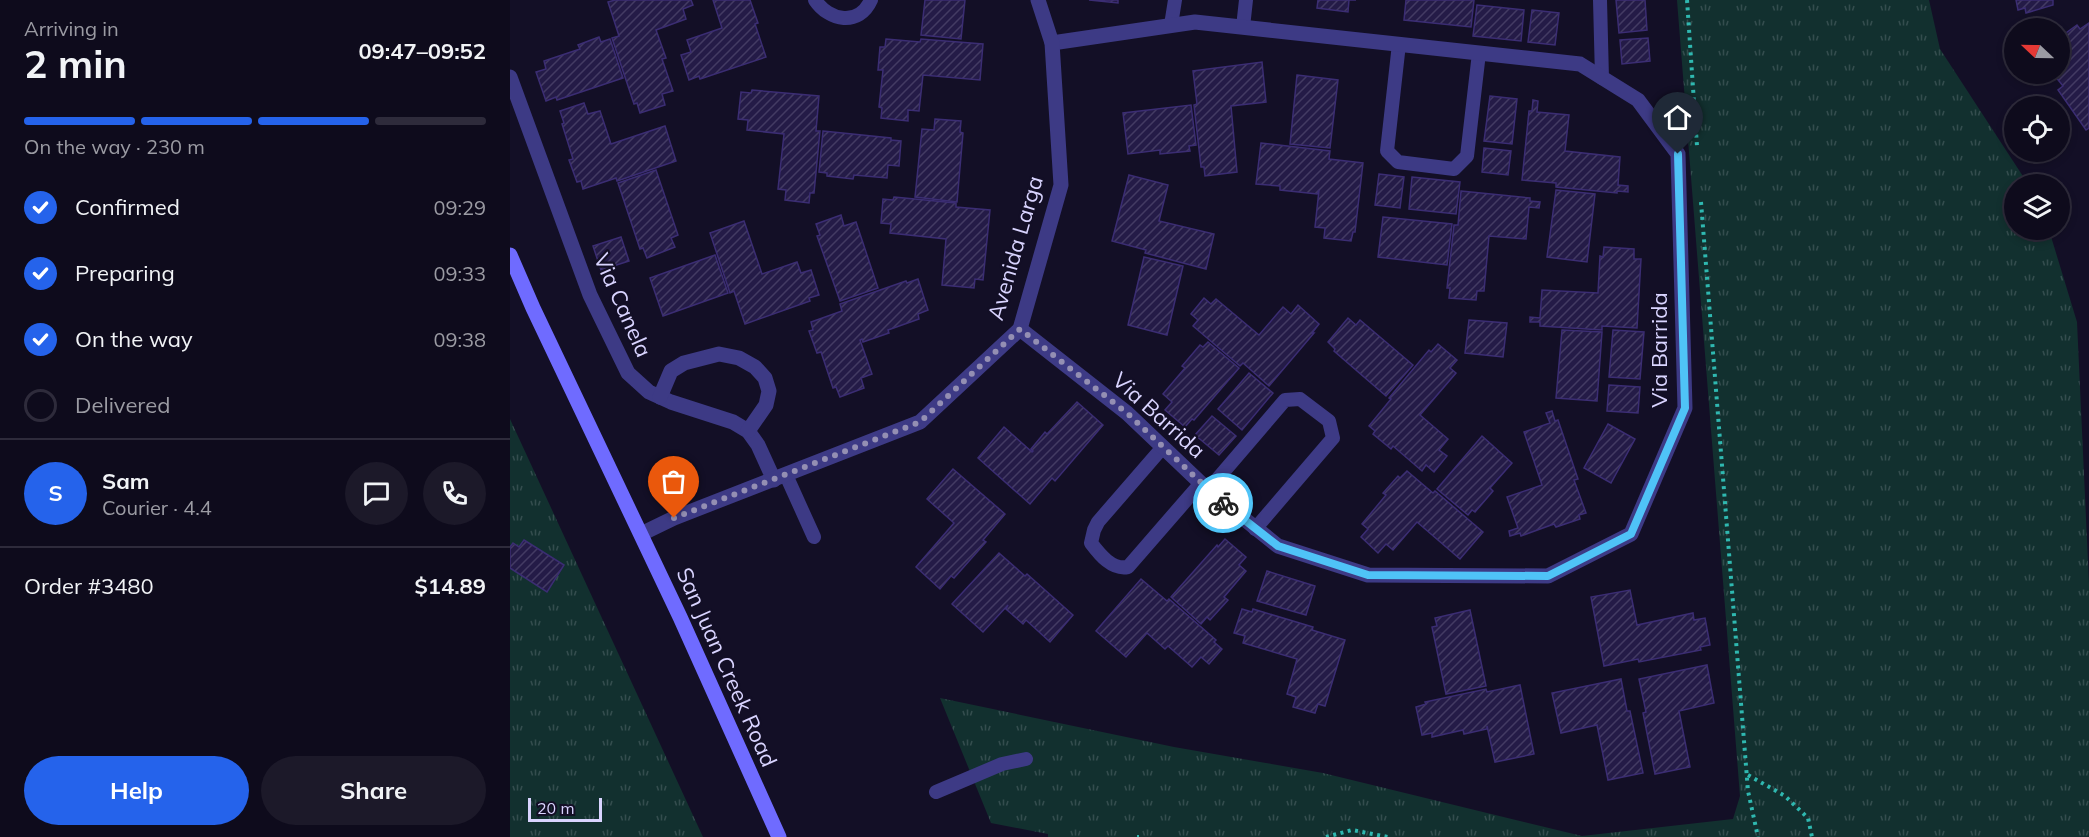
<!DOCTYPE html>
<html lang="en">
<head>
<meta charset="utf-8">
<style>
  :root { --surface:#0e0b1c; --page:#1c1929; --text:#f1f3f6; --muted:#9b9ba3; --line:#2e2b3b; --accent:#2563eb }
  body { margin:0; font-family:Mulish,sans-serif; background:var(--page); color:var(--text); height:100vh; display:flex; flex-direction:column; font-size:22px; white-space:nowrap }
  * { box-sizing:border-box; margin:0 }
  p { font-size:20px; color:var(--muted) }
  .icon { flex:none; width:33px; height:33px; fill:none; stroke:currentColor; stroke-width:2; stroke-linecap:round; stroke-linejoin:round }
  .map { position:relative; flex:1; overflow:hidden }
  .sheet { display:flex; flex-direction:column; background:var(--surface); width:510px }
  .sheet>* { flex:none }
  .needle { width:39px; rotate:292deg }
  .fabs { position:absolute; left:1494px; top:18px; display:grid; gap:12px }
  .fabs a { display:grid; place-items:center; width:66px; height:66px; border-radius:50%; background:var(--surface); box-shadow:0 3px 9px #0003,0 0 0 2px var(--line); font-size:30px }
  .scale { position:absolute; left:18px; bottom:15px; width:74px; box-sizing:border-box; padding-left:6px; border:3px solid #d9d4ff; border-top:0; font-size:16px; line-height:21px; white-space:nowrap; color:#d9d4ff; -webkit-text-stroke:4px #130f26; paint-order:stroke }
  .pin { position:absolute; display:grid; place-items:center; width:51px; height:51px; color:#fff; margin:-62px -26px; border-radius:50% 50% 50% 0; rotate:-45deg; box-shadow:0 0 6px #0007 }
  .pin .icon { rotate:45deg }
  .courier { position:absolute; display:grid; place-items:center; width:60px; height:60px; margin:-30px; border:4px solid #4fc3f7; border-radius:50%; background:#fff; color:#222; box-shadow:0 2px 8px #0007 }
  .headline em { font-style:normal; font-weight:700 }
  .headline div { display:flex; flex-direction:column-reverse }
  .headline { display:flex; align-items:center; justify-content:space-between; height:102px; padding:0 24px }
  h1 { font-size:39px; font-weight:700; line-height:45px }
  .bar { display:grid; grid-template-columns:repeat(4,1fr); gap:9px 6px; align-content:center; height:72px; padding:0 24px }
  .bar i { height:8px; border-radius:4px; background:var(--line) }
  .bar .active { background:var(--accent) }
  .bar p { grid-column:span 4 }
  .line { display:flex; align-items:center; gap:15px; padding:0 24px; border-top:2px solid var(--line) }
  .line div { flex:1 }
  .round { display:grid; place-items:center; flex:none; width:63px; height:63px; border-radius:32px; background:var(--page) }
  ol { padding:0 24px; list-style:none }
  li { display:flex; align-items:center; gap:18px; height:66px }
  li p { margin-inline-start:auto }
  li .icon { padding:6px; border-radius:50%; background:var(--accent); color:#fff; stroke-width:4 }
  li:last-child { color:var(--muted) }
  li i { width:33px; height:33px; border:3px solid var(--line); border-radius:50% }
  .primary-button { display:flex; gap:12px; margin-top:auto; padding:12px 24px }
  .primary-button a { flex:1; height:69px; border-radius:36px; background:var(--accent); color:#fff; font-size:24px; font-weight:700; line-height:69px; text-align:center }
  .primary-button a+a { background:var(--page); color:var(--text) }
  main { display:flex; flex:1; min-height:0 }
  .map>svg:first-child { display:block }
</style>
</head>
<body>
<main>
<section class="sheet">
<div class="headline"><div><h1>2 min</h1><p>Arriving in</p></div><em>09:47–09:52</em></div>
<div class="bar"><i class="active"></i><i class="active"></i><i class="active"></i><i></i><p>On the way · 230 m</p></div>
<ol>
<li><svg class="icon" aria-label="check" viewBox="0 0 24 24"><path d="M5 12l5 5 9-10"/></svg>Confirmed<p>09:29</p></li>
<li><svg class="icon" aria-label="check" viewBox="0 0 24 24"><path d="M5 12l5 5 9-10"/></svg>Preparing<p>09:33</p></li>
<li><svg class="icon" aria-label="check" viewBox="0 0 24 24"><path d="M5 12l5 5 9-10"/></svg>On the way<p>09:38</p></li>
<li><i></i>Delivered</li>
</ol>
<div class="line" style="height:108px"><b class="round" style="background:var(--accent);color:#fff">S</b><div><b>Sam</b><p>Courier · 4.4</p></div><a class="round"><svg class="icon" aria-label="chat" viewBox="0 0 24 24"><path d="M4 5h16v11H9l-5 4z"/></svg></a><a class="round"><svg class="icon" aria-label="phone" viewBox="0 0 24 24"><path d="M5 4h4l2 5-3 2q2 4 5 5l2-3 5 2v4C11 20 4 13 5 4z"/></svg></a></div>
<div class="line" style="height:78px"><div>Order #3480</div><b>$14.89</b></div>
<div class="primary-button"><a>Help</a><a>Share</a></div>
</section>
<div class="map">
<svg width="1579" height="837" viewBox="0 0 1579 837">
  <defs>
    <pattern id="grass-tufts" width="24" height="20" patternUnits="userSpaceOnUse" patternTransform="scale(1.5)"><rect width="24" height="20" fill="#12302f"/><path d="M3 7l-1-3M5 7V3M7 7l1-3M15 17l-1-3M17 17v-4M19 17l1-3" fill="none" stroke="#344d4e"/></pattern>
    <pattern id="building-hatch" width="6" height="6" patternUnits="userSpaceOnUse" patternTransform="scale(1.5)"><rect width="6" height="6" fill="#241b47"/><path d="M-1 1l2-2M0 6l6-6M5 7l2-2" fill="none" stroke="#433b63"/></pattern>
  </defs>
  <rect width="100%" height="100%" fill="#130f26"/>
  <g fill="url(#grass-tufts)">
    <path d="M1167,0H1419L1430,49L1518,184H1504V230H1539L1567,322L1579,584V837H538V834L481,823L430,698L664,747L813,773L1072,836L1223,819L1230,796Z"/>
    <path d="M0,419L193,837H0Z"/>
  </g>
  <g fill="url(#building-hatch)" stroke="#3b2d73" stroke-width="1.5">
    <path d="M105,0H181L183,5L173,9L176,19L146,30L156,58L152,59L163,91L152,94L155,105L130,113L127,103L124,104L102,38L109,36L98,2Z"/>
    <path d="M203,0H240L248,23L245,24L256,57L190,79L189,76L179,80L171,55L181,52L177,40L212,28Z"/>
    <path d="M415,0H455L451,39L411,35Z"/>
    <path d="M579,0H608V3Z"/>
    <path d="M808,0H846H839L838,12L807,8Z"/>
    <path d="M896,0H964L961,27L894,20Z"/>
    <path d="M1106,0H1135L1137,30L1109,33Z"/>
    <path d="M1506,0H1543V5L1516,13L1515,8L1508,10Z"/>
    <path d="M967,5L1014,10L1011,41L963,36Z"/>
    <path d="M1022,10L1049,13L1045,45L1018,42Z"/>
    <path d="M1579,23V128L1576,130L1548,90L1553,86L1545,76L1550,74V30L1553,35L1567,25L1570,29Z"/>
    <path d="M89,37L91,42L100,39L113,78L47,100L46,97L36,101L26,72L36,69L34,61L70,49L68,45Z"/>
    <path d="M1138,38L1140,61L1112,64L1110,40Z"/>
    <path d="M376,39L410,42L411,39L473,44L470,80L413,75L409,111L398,110V121L371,118L372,108L369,107L373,70H368L370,47H375Z"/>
    <path d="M752,62L756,102L721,106L727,172L695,176L694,167H691L684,105L687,104L683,71Z"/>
    <path d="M787,75L828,80L820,148L780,144Z"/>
    <path d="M242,90L309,96L306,131H310L304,193H300L299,203L275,200L276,190L268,189L274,134L237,130L238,120L228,119L231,92L241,93Z"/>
    <path d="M980,96L1007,99L1002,144L974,141Z"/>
    <path d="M1023,100L1028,101L1027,112L1059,115L1055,151L1110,157L1108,185L1118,186V192L1107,191V193L1046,187V183L1012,180L1019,111H1022Z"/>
    <path d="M74,103L78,114L90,111L101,144L155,126L166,161L107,181L106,178L73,189L71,181L67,182L59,160L63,159L52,124L54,123L50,111Z"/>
    <path d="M681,105L686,145L679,146L680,151L650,154V150L618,154L613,113Z"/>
    <path d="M425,119L451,121L450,132L453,133L447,202L405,197L412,129L424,130Z"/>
    <path d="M313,131L381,138V140L391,141L389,166L378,165L377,178L344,175L343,179L317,176V173L309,172Z"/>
    <path d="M751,143L820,151L819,159L853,163L845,232H843L841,241L814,238L815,228L805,227L809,190L807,194L770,190V186L746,184Z"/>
    <path d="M974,148L1001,151L998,175L972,172Z"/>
    <path d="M146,170L168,235L161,238L165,247L137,258L133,248L130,249L108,183Z"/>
    <path d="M869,174L894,177L890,208L865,205Z"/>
    <path d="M619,175L658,185L649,221L704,234L696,269L635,253L636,250L602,241Z"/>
    <path d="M902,177L950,182L946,214L899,209Z"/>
    <path d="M1046,190L1085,194L1077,262L1037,257Z"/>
    <path d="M951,191L1020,198V201L1030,202L1029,208L1019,207L1016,239L979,236L974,291H967L966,300L939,298L940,288H937L944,225H948Z"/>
    <path d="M384,197L446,203V207L480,210L473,280L465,279L464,288L432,285L436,239L380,233L381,224L371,223L373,199L383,200Z"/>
    <path d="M331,215L334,226L346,222L368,288L330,301L307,236L310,235L306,224Z"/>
    <path d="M873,217L942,224L937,265L868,257Z"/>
    <path d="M234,221L252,274L287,262L291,273L301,270L309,295L299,298L300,301L235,324L224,291L220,293L200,233Z"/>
    <path d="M111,237L119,261L91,270L83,246Z"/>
    <path d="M1094,247L1124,249V259H1131L1127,328L1092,326V330L1030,326V322H1020V317L1030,318L1032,290L1088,293L1090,256L1093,257Z"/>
    <path d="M205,255L218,293L153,316L140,278Z"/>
    <path d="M634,257L673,266L657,335L618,325Z"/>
    <path d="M408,279L418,310L408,314L409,319L378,330L379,333L353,342L352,339L350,340L362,374L351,378L354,388L330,397L326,387L323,388L311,352L307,353L299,331L303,330L301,322L332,311L330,304L396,281L397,283Z"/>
    <path d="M694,298L701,304L706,299L749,335L773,307L781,314L788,305L809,324L802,333H804L759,386L733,363L730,366L683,326L688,320L681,314Z"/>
    <path d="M838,318L846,325L850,320L903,365L876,396L824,351L825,349L818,342Z"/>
    <path d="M959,320L997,323L993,357L955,353Z"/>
    <path d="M1052,330L1092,332L1087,401L1046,398Z"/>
    <path d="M1103,330L1134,332L1130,379L1099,377Z"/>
    <path d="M698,342L729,368L684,420L682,419L675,427L655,410L662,402L653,394L675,368L672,366L690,345L693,347Z"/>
    <path d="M928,344L947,360L940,368L946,373L910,415L938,439L929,450L937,456L924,472L916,465L912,471L883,446L881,449L863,434L865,431L859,426L881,399L879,398L919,350L921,352Z"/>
    <path d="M739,373L763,393L732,430L708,409Z"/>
    <path d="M1099,385L1130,387L1128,413L1097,411Z"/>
    <path d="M567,402L593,425L545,481L542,478L520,504L468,458L494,427L522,452L523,451L521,449L535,432L537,434Z"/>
    <path d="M1042,411L1045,421L1048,420L1068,479L1064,480L1076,513L1069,515L1070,519L1046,527L1044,524L1011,536L1010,533L1000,536L999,531L1008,528L997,497L1032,485L1014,432L1040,423L1036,413Z"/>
    <path d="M702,416L726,436L709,455L685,435Z"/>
    <path d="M1098,424L1125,439L1101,483L1074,468Z"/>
    <path d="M972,436L1002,463L980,488L983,491L965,512L962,510L958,515L927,489Z"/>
    <path d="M443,469L495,514L473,540L476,542L444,578L441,576L430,589L406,567L444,523L417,499Z"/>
    <path d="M897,471L923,493L925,491L973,532L950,559L907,522L883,550L876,544L868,553L851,537L858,529L852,524L876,495L873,493L888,476L890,478Z"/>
    <path d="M715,539L736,557L729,565L736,571L714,597L718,600L700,620L697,617L691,624L661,597L707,545L708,547Z"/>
    <path d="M14,540L54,565L37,592L0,568V547L3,543L9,547Z"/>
    <path d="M489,553L515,576L517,574L563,615L540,642L516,620L513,624L496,609L498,605L473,632L442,604Z"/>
    <path d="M757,571L805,586L796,615L747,601Z"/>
    <path d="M631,579L657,601L659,599L706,640L704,642L712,649L699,664L691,657L682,667L658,646L655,649L637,633L616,657L586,631Z"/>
    <path d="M1120,590L1127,625L1183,613L1184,620L1195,618L1200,645L1190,647L1191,650L1129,662L1128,659L1094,666L1081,597Z"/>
    <path d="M732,609L742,612L743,609L803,627L802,630L835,640L815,706L808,704L805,713L783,707L786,697L777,694L787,659L733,643L735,636L724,633Z"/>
    <path d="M960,610L976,686L936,694L922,627L927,626L925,618Z"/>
    <path d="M1197,665L1204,703L1169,711L1180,767L1145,774L1133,713L1136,712L1129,679Z"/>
    <path d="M1111,679L1117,711H1120L1133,773L1098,780L1087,725L1051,733L1042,693Z"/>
    <path d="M1010,685L1024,754L985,762L977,726V729L954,734L953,730L922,737V733L912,735L906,707L916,704L915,702L976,689L977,692Z"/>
  </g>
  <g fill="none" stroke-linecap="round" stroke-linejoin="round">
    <g stroke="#2fb8b0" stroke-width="4" stroke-dasharray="3 4.5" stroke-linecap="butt">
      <path d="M1177,0L1187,146"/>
      <path d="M1191,202L1238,791L1248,837"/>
      <path d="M1238,775L1275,796L1298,818L1302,837"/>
      <path d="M627,837H629"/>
      <path d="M816,837L842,830L878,837"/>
    </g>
    <g stroke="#3d3a85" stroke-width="14">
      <path d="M305,0C319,21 349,27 361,0"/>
      <path d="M1090,0L1092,78"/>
      <path d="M661,25L665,0"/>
      <path d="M733,27L736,0"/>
      <path d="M889,44L877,151L888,162L944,169L957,156L969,53"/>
      <path d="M653,447L588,522L584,530L581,543C590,555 602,570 618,567L691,483"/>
      <path d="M276,475L304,537"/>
      <path d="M698,490L775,400L790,399L819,421L823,438L745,529"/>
      <path d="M426,792L492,764L516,759"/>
    </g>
    <g stroke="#3d3a85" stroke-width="15">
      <path d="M0,77L80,295L118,373L139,392L161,402L223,422L238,431L248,445L264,480"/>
      <path d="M510,329L617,413L698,490L768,546L858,575L1038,576L1121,534L1175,408L1168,154L1128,100L1070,64L685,22L542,43"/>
      <path d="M150,397L161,371L174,363L209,354L229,358L245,367L255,378L259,391L256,405L238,431"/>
      <path d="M131,534L164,518L410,422L510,329L551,185L542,43L528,0"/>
    </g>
    <path stroke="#6f6bff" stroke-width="15" d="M0,255L23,308L170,617L269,837"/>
  </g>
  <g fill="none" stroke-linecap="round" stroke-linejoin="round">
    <path stroke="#948fb3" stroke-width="6" stroke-dasharray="0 10.8" d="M164,518L410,422L510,329L617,413L713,503"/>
    <path stroke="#4fc3f7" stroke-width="8" d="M713,503L768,546L858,575L1038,576L1121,534L1175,408L1168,154"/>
  </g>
  <g text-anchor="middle" stroke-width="4.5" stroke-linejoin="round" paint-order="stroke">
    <g font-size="22" fill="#d9d4ff" stroke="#130f26">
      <text transform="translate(505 248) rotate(-74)" y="8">Avenida Larga</text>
      <text transform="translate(113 305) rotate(66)" y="8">Via Canela</text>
      <text transform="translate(1149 350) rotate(-90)" y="8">Via Barrida</text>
      <text transform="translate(649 415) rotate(42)" y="8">Via Barrida</text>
      <text transform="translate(217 667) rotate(66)" y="8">San Juan Creek Road</text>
    </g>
  </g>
</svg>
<div class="fabs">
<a><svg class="needle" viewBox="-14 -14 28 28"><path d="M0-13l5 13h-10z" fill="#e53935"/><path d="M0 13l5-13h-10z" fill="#9b9ba3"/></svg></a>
<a><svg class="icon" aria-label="locate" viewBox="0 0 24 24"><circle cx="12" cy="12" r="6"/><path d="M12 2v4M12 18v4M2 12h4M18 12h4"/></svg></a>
<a><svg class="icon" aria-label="layers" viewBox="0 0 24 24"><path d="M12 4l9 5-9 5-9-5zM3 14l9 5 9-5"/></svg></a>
</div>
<div class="scale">20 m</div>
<div class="pin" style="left:164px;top:518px;background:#ea580c"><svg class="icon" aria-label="bag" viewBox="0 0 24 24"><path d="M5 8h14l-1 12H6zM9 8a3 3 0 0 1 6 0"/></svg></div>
<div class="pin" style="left:1168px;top:154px;background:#1f2937"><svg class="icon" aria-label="home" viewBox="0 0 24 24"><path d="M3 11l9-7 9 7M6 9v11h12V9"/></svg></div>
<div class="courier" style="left:713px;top:503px"><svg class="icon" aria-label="bike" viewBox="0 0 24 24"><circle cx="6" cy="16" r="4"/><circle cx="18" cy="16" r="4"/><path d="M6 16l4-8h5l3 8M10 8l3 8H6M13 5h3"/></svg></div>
</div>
</main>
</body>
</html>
